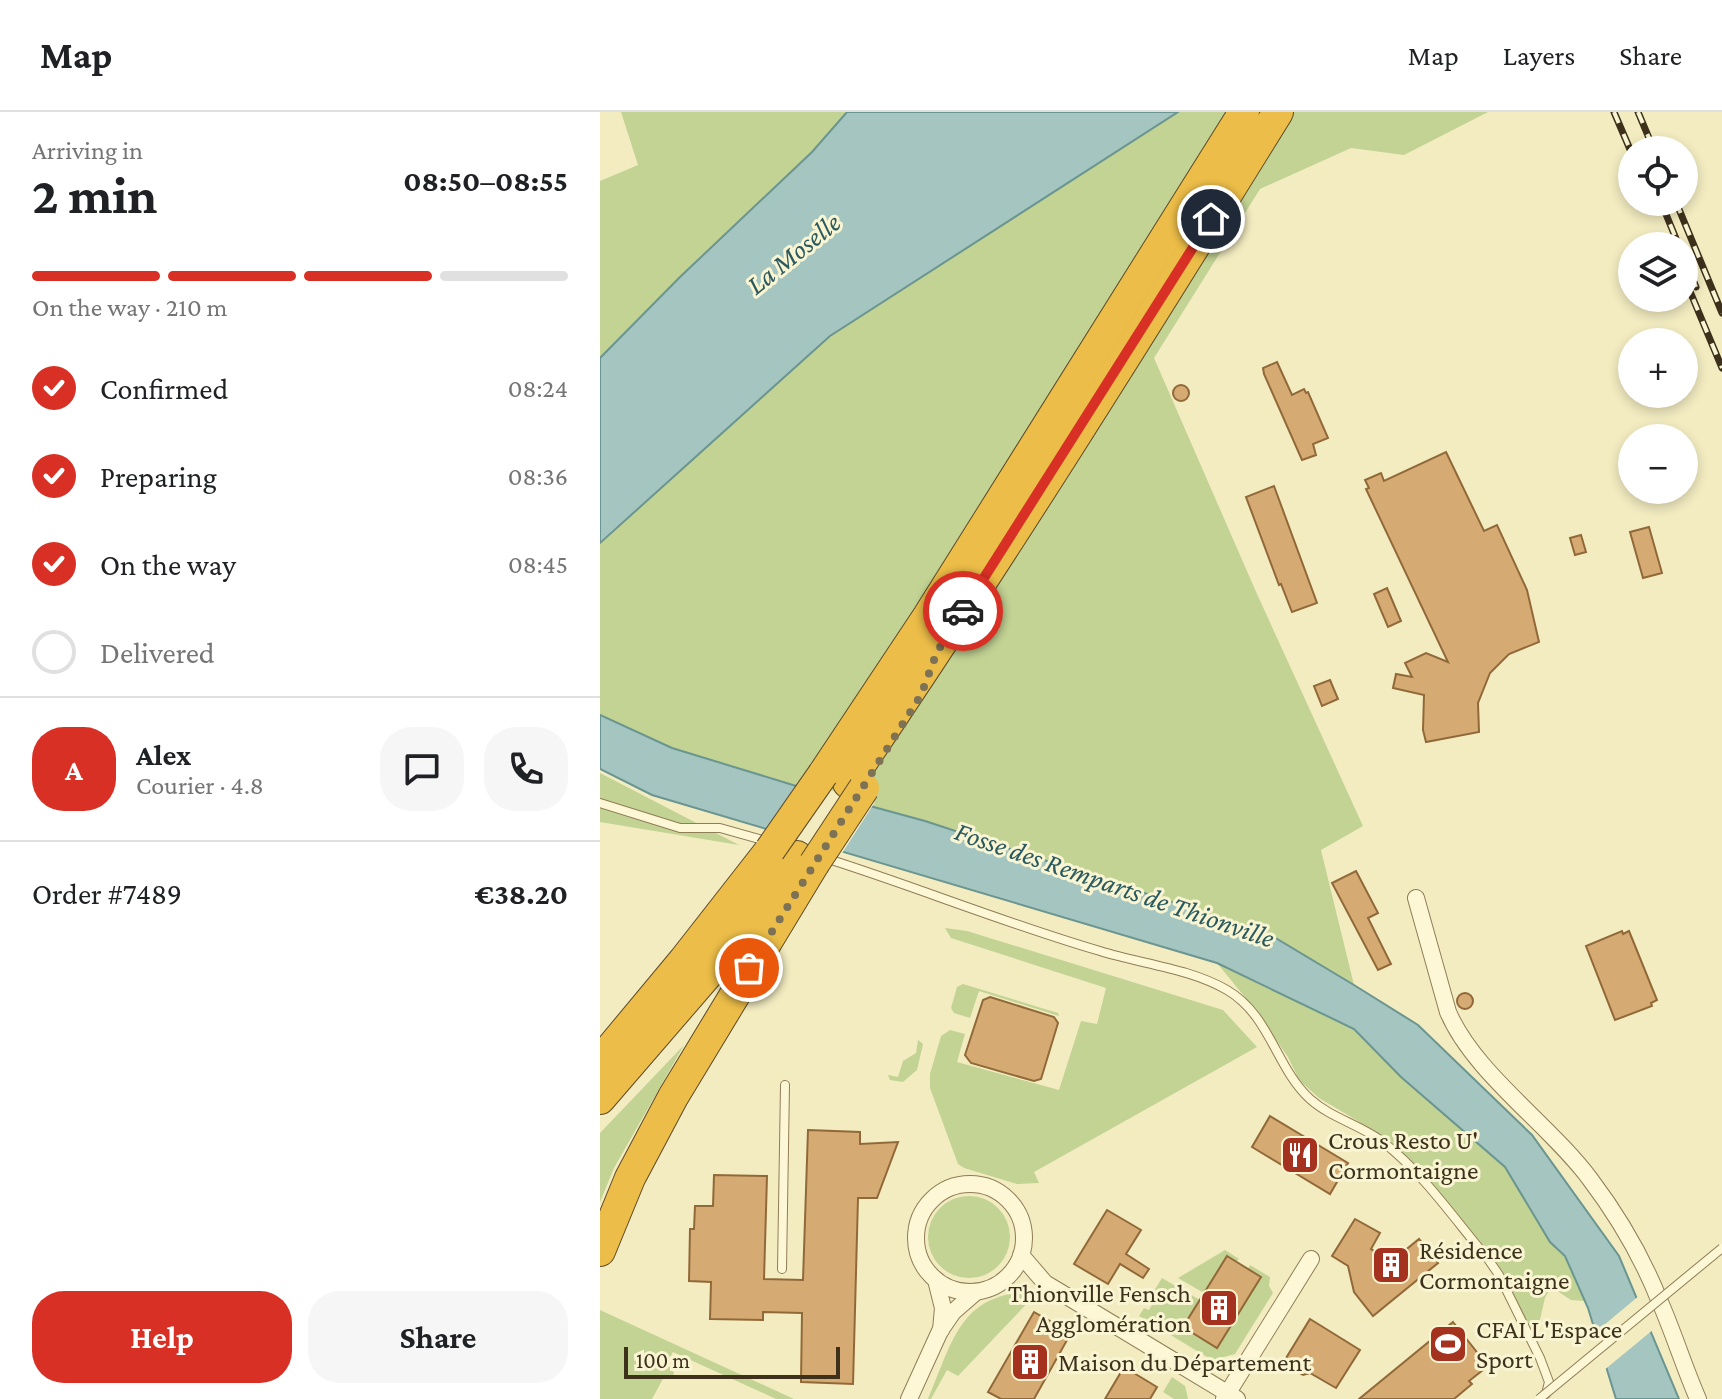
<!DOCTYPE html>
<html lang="en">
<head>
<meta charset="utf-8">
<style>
  :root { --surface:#fff; --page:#f6f6f6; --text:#202124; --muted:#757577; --line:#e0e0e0; --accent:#d93025 }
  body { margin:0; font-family:"Crimson Pro",serif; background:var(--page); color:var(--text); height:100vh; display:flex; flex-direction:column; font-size:30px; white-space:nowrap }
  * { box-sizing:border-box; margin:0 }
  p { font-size:26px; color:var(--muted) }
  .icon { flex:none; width:44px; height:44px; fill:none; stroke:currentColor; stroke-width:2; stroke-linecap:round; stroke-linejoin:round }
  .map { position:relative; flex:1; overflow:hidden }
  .side { display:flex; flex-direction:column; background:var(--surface); width:600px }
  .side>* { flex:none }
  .controls { position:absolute; left:1018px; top:24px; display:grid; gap:16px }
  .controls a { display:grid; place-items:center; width:80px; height:80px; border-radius:50%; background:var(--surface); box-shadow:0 4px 12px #0003; font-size:40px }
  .scale { position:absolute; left:24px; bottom:20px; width:216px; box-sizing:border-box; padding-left:8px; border:4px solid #3d311c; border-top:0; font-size:22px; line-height:28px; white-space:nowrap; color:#3d311c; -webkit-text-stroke:6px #f9f4d2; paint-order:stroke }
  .pin { position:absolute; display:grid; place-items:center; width:68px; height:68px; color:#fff; margin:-34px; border:4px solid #fff; border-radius:50%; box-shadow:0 2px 8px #0007 }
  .courier { position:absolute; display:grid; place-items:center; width:80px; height:80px; margin:-40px; border:6px solid #d93025; border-radius:50%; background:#fff; color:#222; box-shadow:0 2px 10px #0007 }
  .headline em { font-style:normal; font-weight:700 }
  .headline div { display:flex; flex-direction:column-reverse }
  .headline { display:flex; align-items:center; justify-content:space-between; height:136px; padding:0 32px }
  h1 { font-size:52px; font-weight:700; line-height:60px }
  .bar { display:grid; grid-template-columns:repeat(4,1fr); gap:12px 8px; align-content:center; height:96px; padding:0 32px }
  .bar i { height:10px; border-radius:6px; background:var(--line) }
  .bar .on { background:var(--accent) }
  .bar p { grid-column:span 4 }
  .line { display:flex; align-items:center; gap:20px; padding:0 32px; border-top:2px solid var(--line) }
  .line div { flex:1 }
  .round { display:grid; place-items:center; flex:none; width:84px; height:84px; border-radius:32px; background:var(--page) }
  ol { padding:0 32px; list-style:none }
  li { display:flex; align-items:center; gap:24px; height:88px }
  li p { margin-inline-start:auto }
  li .icon { padding:8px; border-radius:50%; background:var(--accent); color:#fff; stroke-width:4 }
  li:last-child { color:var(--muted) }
  li i { width:44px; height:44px; border:4px solid var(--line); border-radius:50% }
  .cta { display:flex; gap:16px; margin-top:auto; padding:16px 32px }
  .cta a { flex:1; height:92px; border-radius:32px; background:var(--accent); color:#fff; font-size:32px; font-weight:700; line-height:92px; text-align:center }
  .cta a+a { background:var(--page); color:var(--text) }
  header { display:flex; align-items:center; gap:48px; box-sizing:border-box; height:112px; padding:0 40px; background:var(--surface); border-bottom:2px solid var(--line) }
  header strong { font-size:38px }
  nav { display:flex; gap:44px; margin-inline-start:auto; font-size:28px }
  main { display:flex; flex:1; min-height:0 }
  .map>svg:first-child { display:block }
</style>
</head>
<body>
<header>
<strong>Map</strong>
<nav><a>Map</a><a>Layers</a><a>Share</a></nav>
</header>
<main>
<section class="side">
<div class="headline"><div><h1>2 min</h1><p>Arriving in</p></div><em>08:50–08:55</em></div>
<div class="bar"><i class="on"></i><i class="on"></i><i class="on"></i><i></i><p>On the way · 210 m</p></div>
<ol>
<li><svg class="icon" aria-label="check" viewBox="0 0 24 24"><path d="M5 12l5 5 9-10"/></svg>Confirmed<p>08:24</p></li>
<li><svg class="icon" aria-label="check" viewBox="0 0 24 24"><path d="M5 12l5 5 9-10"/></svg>Preparing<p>08:36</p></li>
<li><svg class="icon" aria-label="check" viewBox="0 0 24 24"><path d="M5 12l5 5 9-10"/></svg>On the way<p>08:45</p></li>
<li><i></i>Delivered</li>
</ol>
<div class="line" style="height:144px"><b class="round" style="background:var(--accent);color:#fff">A</b><div><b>Alex</b><p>Courier · 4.8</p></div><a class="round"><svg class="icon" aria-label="chat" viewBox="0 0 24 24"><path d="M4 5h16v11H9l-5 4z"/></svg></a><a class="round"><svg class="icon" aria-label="phone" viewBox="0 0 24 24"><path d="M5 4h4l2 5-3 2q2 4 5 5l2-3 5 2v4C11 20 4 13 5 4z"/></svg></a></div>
<div class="line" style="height:104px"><div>Order #7489</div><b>€38.20</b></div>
<div class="cta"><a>Help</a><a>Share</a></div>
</section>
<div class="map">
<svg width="1122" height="1287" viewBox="0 0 1122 1287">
  <rect width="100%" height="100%" fill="#f3ecc1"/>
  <g fill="#c2d394">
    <path d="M21,0H247L212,40L80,165L0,246V69L38,53Z"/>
    <path d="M578,0H888L804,43L751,36L660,77L554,246L657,482L763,714L721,738L754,873L669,821L325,709L193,673L71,636L0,603V431L230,224Z"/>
    <path d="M0,661L139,733L0,710Z"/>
    <path d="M345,816L367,819L623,898L657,935L434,1060L439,1071L417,1072L364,1056L358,1052L330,976V962L341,924L350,918L365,922L357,950L459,978L481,909L497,912L506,876L351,826Z"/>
    <path d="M617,851L755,917L801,965L905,1055L950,1130L965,1144L985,1189L971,1188L951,1175L945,1186L936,1225L929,1217L907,1166L892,1144L790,1028L719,986L699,968L688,945L652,894Z"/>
    <path d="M363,872L458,901L459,904L379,879L370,906L354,901L351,896L357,875Z"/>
    <path d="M318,928L323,932L317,958L303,970L290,968L288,963L298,965L303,949L316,941Z"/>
    <path d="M84,933L14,1056L0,1090V1021Z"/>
    <circle cx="369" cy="1125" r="41"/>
    <path d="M625,1138L639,1147L604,1181L578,1166Z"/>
    <path d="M650,1153L670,1165L669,1174L673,1181L635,1242L612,1248L539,1204L544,1196L549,1198L558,1182L554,1179L562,1166L600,1188L583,1215L617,1236L660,1165L648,1157Z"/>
    <path d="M430,1180L435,1183L358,1264L347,1258L331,1287H328C352,1232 359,1182 430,1180Z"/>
    <path d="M0,1198L194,1287H176L73,1240L67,1251L74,1261L72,1266L65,1263L52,1287H0Z"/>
    <path d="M572,1265L585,1274L588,1287H574L563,1280Z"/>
  </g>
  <g fill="#a4c5c0" stroke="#6a9590" stroke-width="2">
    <path d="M247,0H578L230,224L0,431V246L80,165L212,40Z"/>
    <path d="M0,603L72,636L193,673L325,709L669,822L754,873L818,913L932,1023L1019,1144L1079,1287H1016L988,1196L965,1144L950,1130L905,1055L801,965L754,917L617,851L52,683L0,657Z"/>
  </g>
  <g fill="#f3ecc1">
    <path d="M230,678L275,690L241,743L195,730Z"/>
    <path d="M1040,1183L1054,1217L1003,1259L992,1223Z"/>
  </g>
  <g fill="#d6ab73" stroke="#916939" stroke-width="2">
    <path d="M677,250L692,283L704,277L706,281L708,280L728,326L713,332L716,343L702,348L664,262L663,256Z"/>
    <circle cx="581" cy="281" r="8"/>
    <path d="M846,340L884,419L897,413L927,478L939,530L909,542L890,561L878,591L879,620L826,630L823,618L824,583L793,576L796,562L812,565L805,551L826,541L848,550L766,377L769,376L765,368L781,361L784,369Z"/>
    <path d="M674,374L717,491L692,500L681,472L679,473L646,385Z"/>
    <path d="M1049,415L1062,461L1043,466L1030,420Z"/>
    <path d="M981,423L986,440L975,443L970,426Z"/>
    <path d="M787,476L801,509L788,515L774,482Z"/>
    <path d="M730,568L738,587L722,594L714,574Z"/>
    <path d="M756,759L778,801L768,806L791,852L778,858L732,771Z"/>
    <path d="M1022,819L1023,822L1029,819L1057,888L1051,891L1052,894L1015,908L986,834Z"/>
    <circle cx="865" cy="889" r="8"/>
    <path d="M390,885L454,905L458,911L441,967L434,969L371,951L365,943L383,888Z"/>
    <path d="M670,1004L748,1051L730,1082L652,1035Z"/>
    <path d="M208,1018L260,1020V1032L298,1030L277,1086H258L253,1272L201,1270L202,1201L163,1200V1208L110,1207L111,1170L89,1169L90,1117H94L95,1094H113L114,1063L167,1064L164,1167L203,1168Z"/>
    <path d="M507,1098L541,1118L526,1142L549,1157L543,1166L520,1152L508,1172L474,1152Z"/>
    <path d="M755,1107L780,1121L771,1137L792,1149L819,1127L838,1151L773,1204L754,1180L748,1154L732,1144Z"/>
    <path d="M627,1144L661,1165L617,1236L583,1215Z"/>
    <path d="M434,1200L471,1221L434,1287H401L388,1280Z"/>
    <path d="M710,1207L760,1238L736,1276L710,1261L703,1263L683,1251Z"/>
    <path d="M853,1210L888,1254L869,1269L872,1272L854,1287H759Z"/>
    <path d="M524,1255L557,1275L550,1287H505Z"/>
  </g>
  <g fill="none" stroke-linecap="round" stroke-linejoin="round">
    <defs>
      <g id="service">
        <path d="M0,691L80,716H120L170,730"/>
        <path d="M225,746C317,775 407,812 500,839C541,852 589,856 627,878C670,903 676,956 710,987C731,1006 761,1013 783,1030C824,1062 855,1108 888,1147L899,1163L940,1246L949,1270L946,1282"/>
        <path d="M182,1157L185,973"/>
      </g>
      <g id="minor">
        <path d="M816,786L848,900C874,961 949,1012 990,1067C1018,1104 1043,1147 1060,1190C1074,1222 1084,1255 1098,1287"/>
        <circle cx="370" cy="1126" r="54"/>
        <path d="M421,1143L445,1171L637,1287"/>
        <path d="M336,1168L343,1196L341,1218"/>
        <path d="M309,1287L340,1219L353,1200L376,1180"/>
        <path d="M624,1287L711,1147"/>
      </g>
      <g id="motorway">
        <path d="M223,662L328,504L644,0"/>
        <path d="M248,671C397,452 538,226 678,0"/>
        <path d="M0,949L84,848L170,738"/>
        <path d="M0,987L107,863L197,744"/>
        <path d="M0,1139L30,1066L73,985L214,752"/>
      </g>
    </defs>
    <use href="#service" stroke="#8f7d56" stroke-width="10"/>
    <use href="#minor" stroke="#8f7d56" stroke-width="18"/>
    <use href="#motorway" stroke="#5c4a2b" stroke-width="32"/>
    <use href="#service" stroke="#fdf7d6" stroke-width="8"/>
    <use href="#minor" stroke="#fdf7d6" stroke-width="16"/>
    <use href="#motorway" stroke="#ecbd48" stroke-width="30"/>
    <defs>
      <g id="rail">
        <path d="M1014,0L1032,42"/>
        <path d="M1038,0L1054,38"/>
        <path d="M1061,90L1079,134"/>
        <path d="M1076,90L1122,201"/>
        <path d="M1084,145L1096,175"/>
        <path d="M1084,165L1122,256"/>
      </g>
    </defs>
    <use href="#rail" stroke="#3d311c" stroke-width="7"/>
    <use href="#rail" stroke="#f9f4d2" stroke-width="4" stroke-dasharray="12" stroke-linecap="butt"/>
    <defs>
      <path id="service-bridge" d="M939,1287L1122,1136"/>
      <g id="motorway-bridge">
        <path d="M170,738L223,662"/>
        <path d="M214,752L264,676"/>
      </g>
    </defs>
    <use href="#service-bridge" stroke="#8f7d56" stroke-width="10" stroke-linecap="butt"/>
    <use href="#motorway-bridge" stroke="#5c4a2b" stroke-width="32" stroke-linecap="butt"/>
    <use href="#service-bridge" stroke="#fdf7d6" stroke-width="8"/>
    <use href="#motorway-bridge" stroke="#ecbd48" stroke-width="30"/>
  </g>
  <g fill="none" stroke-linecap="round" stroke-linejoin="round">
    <path stroke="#7d7256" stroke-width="8" stroke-dasharray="0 14.4" d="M149,856L321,583L337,540L363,499"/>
    <path stroke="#d93025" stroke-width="10" d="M363,499L611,107"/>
  </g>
  <defs>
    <symbol id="restaurant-square" viewBox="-11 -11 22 22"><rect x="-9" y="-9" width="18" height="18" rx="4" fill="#a5321f" stroke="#f9f4d2"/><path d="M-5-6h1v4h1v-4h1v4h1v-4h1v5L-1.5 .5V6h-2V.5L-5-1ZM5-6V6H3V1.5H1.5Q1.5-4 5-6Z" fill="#fff"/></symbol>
    <symbol id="building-square" viewBox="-11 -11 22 22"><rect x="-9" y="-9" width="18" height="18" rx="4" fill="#a5321f" stroke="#f9f4d2"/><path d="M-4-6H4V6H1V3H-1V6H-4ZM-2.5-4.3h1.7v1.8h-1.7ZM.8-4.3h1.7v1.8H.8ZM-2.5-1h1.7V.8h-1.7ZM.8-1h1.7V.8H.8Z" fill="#fff"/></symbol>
    <symbol id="stadium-square" viewBox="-11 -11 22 22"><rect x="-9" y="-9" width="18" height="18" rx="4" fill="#a5321f" stroke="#f9f4d2"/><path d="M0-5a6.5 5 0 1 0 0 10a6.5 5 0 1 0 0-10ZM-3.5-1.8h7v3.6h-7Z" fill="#fff"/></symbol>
  </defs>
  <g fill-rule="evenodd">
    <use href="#restaurant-square" x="678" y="1021" width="44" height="44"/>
    <use href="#building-square" x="769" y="1131" width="44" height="44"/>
    <use href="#building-square" x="597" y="1174" width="44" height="44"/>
    <use href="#stadium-square" x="826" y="1210" width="44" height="44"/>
    <use href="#building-square" x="408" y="1228" width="44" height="44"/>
  </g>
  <g text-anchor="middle" stroke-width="6" stroke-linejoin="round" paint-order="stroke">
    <g font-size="26" fill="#3d311c" stroke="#f9f4d2" text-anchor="start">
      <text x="728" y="1037">Crous Resto U'<tspan x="728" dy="30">Cormontaigne</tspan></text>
      <text x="819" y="1147">Résidence<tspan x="819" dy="30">Cormontaigne</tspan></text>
      <text x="591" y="1190" text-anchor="end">Thionville Fensch<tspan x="591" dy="30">Agglomération</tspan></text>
      <text x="876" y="1226">CFAI L'Espace<tspan x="876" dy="30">Sport</tspan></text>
      <text x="458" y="1259">Maison du Département</text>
    </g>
    <g font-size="28" font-style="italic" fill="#2a5a5f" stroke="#f9f4d2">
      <text transform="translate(193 141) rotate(-39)" y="10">La Moselle</text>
      <text transform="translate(515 772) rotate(19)" y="10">Fosse des Remparts de Thionville</text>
    </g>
  </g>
</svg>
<div class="controls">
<a><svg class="icon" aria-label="locate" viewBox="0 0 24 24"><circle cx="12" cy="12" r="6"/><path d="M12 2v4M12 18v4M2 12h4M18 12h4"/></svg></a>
<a><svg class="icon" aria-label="layers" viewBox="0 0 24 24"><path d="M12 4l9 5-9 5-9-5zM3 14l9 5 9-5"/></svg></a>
<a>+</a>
<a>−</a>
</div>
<div class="scale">100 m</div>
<div class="pin" style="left:149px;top:856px;background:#ea580c"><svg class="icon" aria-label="bag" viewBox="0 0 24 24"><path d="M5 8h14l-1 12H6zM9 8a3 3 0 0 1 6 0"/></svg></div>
<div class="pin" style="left:611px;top:107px;background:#1f2937"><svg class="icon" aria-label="home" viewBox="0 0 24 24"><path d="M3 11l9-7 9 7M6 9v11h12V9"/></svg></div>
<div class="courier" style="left:363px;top:499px"><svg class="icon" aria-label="car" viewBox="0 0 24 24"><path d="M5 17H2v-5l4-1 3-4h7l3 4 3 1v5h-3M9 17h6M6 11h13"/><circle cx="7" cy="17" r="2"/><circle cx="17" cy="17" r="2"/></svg></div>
</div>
</main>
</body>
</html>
